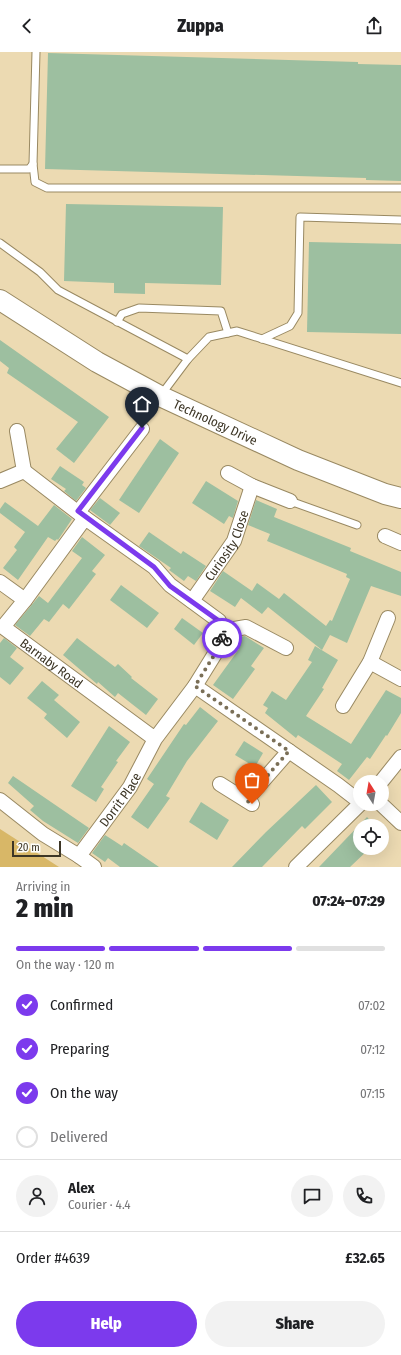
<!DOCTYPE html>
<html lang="en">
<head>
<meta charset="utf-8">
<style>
  :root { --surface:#fff; --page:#f2f2f2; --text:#202124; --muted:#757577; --line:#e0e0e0; --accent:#7c3aed }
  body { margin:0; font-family:"Fira Sans Condensed",sans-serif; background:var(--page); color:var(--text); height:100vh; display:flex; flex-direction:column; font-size:15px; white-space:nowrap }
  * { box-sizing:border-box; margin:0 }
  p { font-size:13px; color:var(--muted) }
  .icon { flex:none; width:22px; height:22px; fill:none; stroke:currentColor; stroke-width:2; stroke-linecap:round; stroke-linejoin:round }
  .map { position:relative; height:815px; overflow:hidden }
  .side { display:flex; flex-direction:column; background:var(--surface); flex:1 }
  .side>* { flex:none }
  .needle { width:26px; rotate:349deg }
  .fabs { position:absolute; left:353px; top:723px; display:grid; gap:8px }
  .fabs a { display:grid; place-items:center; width:36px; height:36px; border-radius:50%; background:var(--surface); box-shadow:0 4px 16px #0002; font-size:20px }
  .scale { position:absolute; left:12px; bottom:10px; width:49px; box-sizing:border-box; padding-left:4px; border:2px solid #3d3626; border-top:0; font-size:11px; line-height:14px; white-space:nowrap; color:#3d3626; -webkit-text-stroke:3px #fefdf9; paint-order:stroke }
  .pin { position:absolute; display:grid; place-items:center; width:34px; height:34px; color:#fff; margin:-41px -17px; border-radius:50% 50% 50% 0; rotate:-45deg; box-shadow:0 0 4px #0007 }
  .pin .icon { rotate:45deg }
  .courier { position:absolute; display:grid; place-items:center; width:40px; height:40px; margin:-20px; border:3px solid #7c3aed; border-radius:50%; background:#fff; color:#222; box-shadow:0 1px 5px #0007 }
  .head em { font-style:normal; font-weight:800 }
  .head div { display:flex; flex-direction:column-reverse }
  .head { display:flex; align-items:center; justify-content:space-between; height:68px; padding:0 16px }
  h1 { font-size:26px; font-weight:800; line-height:30px }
  .bar { display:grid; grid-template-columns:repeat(4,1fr); gap:6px 4px; align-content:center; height:48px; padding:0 16px }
  .bar i { height:5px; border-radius:3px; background:var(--line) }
  .bar .selected { background:var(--accent) }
  .bar p { grid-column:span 4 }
  .line { display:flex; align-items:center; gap:10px; padding:0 16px; border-top:1px solid var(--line) }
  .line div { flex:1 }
  .round { display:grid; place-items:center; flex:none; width:42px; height:42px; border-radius:21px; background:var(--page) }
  ol { padding:0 16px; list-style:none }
  li { display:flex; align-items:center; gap:12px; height:44px }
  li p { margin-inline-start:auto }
  li .icon { padding:4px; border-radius:50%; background:var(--accent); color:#fff; stroke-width:4 }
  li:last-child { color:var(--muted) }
  li i { width:22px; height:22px; border:2px solid var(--line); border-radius:50% }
  .cta { display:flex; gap:8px; margin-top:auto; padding:8px 16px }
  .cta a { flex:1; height:46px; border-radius:24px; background:var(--accent); color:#fff; font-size:16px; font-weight:800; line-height:46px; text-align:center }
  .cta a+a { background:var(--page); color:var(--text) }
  header { display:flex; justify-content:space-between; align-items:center; height:52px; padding:0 16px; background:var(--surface); font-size:18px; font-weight:800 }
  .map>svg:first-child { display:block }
</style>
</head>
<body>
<header><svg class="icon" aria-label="back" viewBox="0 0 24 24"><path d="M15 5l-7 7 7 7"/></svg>Zuppa<svg class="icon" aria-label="share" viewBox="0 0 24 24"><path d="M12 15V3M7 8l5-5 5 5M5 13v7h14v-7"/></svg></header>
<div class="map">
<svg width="401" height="815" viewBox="0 0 401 815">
  <rect width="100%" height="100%" fill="#ecdab2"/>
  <path fill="#d8b767" d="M0,777L59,815H0Z"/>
  <g fill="#9dbfa0">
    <path d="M48,1L358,10V12L401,13V129L366,128V126L45,117Z"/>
    <path d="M66,152L223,155L221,233L145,231V242L114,241V231L64,229Z"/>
    <path d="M309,190L401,192V282L307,280Z"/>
    <path d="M0,288L109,365L74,411L56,397L78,370L7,321L9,316L0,309Z"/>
    <path d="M160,387L179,401L139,461L119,448Z"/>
    <path d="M60,414L84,430L82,433L86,436L76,449L64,439L66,437L51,427Z"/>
    <path d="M206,429L238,449L233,466L229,464L224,472L192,451Z"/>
    <path d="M100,446L120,461L110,473L90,458Z"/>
    <path d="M256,448L277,457L274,465L351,496L350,499L401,520V544L371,534L347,591L330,583L322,598L268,555L262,562L241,546L235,555L210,539L223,519L252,539L257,531L279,547L284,541L326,574L330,568L332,569L350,527L346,525L347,522L267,489L270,482L248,473Z"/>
    <path d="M5,450L38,474L54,453L72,467L58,488L57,487L55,489L48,485L18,528L3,516L17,498L14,495L25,480L0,461V457Z"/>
    <path d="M149,480L181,502L183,499L206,514L196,529L188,524L184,529L169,518L171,516L139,494Z"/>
    <path d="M82,485L105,503L92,519L96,522L69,557L63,552L49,570L44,567L30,584L15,573L39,544L48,551L82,506L72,499Z"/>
    <path d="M121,533L159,561L147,576L110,548Z"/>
    <path d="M182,566L203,581L194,593L174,577Z"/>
    <path d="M245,584L264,596L251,614L255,617L233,647L213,633L239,597L233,593L239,585Z"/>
    <path d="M4,586L17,596L10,605L24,616L10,633L0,625V591Z"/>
    <path d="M77,586L115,615L118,612L132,625L131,626L158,647L146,663L118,641L115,645L98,630L97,632L63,603Z"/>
    <path d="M315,594L338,608L322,636L324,637L306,664L351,692L386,638L401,646V661L387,684L386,683L370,707L367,705L349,728L337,719L342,712L298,683L296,686L265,661L268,656L263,653L272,639L286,648L312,610L308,608Z"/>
    <path d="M42,629L59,643L54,648L80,670L67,686L44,666L47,662L27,646Z"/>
    <path d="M200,655L218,669L187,709L166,744L170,746L148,777L131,765L154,732L147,727L184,672L186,673Z"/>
    <path d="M109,674L130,690L116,709L118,710L101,735L104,737L96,750L71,734Z"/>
    <path d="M244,689L263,701L255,715L235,703Z"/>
    <path d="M13,724L89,776L78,791L43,769L30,758L34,754L8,731Z"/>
    <path d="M316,733L332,750L305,777L302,774L262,815H232L266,780Z"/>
    <path d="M201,750L229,768L217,788L189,770Z"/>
    <path d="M367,765L375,774H360V796H370L350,815H319Z"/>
    <path d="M105,783L122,794L124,791L159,815H120L108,806L105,810L92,801Z"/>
  </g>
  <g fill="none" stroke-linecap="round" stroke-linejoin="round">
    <defs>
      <g id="lane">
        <path d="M36,0L33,112L35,130L47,136H401"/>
        <path d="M0,117H29L33,112"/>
        <path d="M0,191L40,220L58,238L188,307"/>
        <path d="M117,270L122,262L139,256L221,259L228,281"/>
        <path d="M262,287L290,274L298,261L300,165L401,168"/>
        <path d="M161,343L188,307L209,285L237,279L401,331"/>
        <path d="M290,449L357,473"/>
      </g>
      <g id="street">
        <path d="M24,419L85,466"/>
        <path d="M228,421L252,434L290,449"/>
        <path d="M0,429L24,419L17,379"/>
        <path d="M79,459L142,377"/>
        <path d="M385,484L401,491"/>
        <path d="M0,530L25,548"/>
        <path id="s1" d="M192,549L234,489L252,434"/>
        <path d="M223,579L246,575L286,596"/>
        <path d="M370,610L401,627"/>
        <path d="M195,634L338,733L360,750"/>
        <path d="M343,654L370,610L388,566"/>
        <path d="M381,730L401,705"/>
        <path d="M220,732L252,752"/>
        <path d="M0,748L43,782L79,804L94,815"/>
        <path d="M246,748L289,699"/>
        <path d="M381,752L401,771"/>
        <path id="s2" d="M79,804L130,735L155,687L195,634L221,592L223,579L219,569L170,533L154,515L85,466L25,548L3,575L155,687"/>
        <path d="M296,815L360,752"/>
      </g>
      <g id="secondary">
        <path id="s3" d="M0,248L97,310L160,344L298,408L385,442L401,446"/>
      </g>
    </defs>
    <use href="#lane" stroke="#998962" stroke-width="9"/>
    <use href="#street" stroke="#998962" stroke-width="16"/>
    <use href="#secondary" stroke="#998962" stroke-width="22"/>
    <use href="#lane" stroke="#fff" stroke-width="7"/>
    <use href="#street" stroke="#fff" stroke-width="14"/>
    <use href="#secondary" stroke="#fff" stroke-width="20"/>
  </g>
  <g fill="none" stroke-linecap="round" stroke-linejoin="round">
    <path stroke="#7a6f57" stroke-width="4" stroke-dasharray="0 7.2" d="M222,586L221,592L195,634L289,699L246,748L252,752"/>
    <path stroke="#7c3aed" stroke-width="5" d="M142,376L78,459L154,515L170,534L219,569L223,579L222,586"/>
  </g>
  <g text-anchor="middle" stroke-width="3" stroke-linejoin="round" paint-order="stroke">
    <g font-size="13" fill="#3d3626" stroke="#fefdf9">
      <text dy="5" stroke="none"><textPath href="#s3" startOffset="248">Technology Drive</textPath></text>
      <text dy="5" stroke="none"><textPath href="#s1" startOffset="66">Curiosity Close</textPath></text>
      <text dy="5" stroke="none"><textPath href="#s2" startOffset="646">Barnaby Road</textPath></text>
      <text dy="5" stroke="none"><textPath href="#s2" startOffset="70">Dorrit Place</textPath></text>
    </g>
  </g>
</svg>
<div class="fabs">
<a><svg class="needle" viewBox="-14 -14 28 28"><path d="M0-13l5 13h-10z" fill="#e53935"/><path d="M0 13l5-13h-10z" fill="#757577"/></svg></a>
<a><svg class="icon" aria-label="locate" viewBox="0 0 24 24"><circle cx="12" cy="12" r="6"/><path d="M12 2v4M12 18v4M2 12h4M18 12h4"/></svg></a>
</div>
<div class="scale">20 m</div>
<div class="pin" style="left:252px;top:752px;background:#ea580c"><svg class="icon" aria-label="bag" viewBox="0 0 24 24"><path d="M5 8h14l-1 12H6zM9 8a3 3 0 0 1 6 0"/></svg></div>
<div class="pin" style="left:142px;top:376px;background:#1f2937"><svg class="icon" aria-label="home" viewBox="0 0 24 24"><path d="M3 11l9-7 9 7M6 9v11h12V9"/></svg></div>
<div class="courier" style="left:222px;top:586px"><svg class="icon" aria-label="bike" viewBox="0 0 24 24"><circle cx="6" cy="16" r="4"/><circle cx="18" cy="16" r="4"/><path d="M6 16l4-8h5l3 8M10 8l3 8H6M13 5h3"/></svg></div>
</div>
<section class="side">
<div class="head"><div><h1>2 min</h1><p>Arriving in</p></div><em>07:24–07:29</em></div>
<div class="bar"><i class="selected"></i><i class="selected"></i><i class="selected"></i><i></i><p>On the way · 120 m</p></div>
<ol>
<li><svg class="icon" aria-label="check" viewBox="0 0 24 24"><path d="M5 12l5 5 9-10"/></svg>Confirmed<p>07:02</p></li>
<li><svg class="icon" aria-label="check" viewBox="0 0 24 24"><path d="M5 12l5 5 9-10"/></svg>Preparing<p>07:12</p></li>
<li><svg class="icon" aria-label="check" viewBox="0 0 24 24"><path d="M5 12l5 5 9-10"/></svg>On the way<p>07:15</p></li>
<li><i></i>Delivered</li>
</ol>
<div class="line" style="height:72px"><a class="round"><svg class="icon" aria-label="person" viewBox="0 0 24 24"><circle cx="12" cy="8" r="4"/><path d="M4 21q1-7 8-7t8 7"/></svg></a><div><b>Alex</b><p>Courier · 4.4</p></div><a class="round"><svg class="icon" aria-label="chat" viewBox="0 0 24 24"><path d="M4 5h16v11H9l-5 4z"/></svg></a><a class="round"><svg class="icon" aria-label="phone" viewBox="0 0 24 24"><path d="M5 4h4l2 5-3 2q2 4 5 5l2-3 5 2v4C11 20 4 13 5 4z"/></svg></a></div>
<div class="line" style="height:52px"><div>Order #4639</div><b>£32.65</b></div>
<div class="cta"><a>Help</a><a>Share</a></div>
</section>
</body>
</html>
